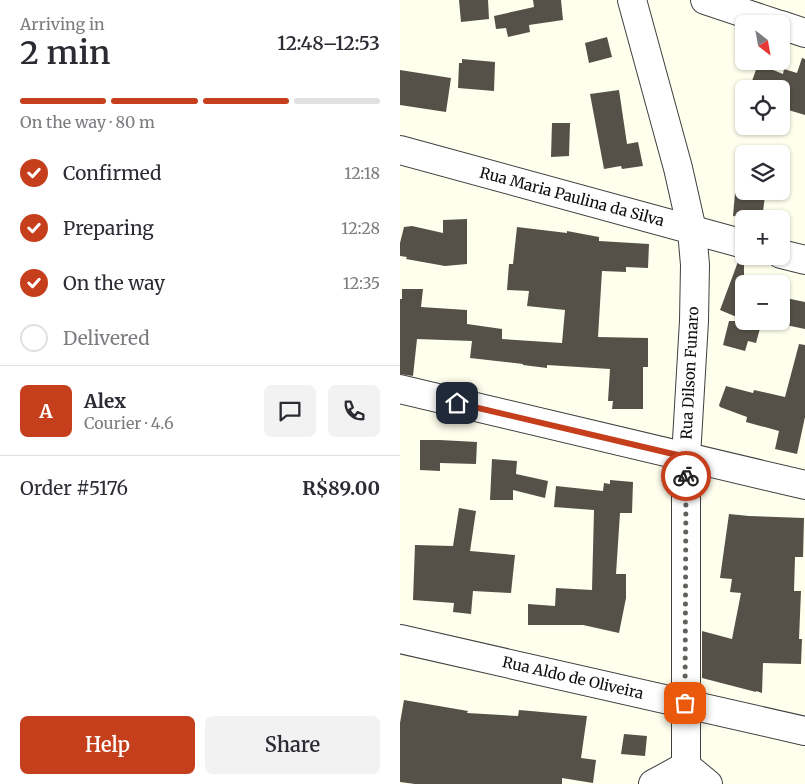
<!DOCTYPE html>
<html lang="en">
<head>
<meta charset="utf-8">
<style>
  :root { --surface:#fff; --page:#f2f2f3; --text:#2b2b33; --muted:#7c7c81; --line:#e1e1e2; --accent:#c63f1c }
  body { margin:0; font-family:Merriweather,serif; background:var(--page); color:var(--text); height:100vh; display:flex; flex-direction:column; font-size:19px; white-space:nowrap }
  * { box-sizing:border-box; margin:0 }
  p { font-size:16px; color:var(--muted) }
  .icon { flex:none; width:28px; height:28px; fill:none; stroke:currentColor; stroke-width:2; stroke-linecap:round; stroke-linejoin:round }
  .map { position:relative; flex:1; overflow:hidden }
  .sheet { display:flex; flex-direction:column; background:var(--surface); width:400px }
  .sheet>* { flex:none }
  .needle { width:32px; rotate:149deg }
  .controls { position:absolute; left:335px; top:15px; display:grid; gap:10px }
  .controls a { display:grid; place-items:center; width:55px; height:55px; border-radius:8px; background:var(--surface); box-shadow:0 1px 4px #0004; font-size:25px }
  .pin { position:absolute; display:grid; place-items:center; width:42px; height:42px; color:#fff; margin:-21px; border-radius:10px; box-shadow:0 2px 8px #0006 }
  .courier { position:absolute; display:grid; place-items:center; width:50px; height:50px; margin:-25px; border:4px solid #c63f1c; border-radius:50%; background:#fff; color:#222; box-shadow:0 1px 6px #0007 }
  .headline em { font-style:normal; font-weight:600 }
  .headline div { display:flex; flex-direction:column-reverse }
  .headline { display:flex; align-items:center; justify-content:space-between; height:85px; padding:0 20px }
  h1 { font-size:32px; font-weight:600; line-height:38px }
  .bar { display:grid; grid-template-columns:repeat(4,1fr); gap:8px 5px; align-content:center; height:60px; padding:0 20px }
  .bar i { height:6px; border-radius:4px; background:var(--line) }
  .bar .selected { background:var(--accent) }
  .bar p { grid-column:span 4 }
  .line { display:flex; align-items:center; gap:12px; padding:0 20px; border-top:1px solid var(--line) }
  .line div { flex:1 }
  .round { display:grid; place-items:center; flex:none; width:52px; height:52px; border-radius:8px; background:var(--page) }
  ol { padding:0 20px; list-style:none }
  li { display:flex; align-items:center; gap:15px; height:55px }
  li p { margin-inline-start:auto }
  li .icon { padding:5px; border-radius:50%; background:var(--accent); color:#fff; stroke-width:4 }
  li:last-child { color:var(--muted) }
  li i { width:28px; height:28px; border:2px solid var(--line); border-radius:50% }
  .primary-button { display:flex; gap:10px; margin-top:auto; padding:10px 20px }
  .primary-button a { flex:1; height:58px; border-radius:8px; background:var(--accent); color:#fff; font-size:20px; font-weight:600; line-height:58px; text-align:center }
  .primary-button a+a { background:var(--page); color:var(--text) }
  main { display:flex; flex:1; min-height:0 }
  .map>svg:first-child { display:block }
</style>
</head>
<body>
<main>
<section class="sheet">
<div class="headline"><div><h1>2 min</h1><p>Arriving in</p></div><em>12:48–12:53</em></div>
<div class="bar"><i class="selected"></i><i class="selected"></i><i class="selected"></i><i></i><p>On the way · 80 m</p></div>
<ol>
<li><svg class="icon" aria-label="check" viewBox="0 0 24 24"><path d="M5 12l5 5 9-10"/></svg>Confirmed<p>12:18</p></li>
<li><svg class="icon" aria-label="check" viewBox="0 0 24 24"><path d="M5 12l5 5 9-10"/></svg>Preparing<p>12:28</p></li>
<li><svg class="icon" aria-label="check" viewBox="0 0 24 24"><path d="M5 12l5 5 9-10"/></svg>On the way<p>12:35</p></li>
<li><i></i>Delivered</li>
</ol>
<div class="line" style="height:90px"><b class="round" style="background:var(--accent);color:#fff">A</b><div><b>Alex</b><p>Courier · 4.6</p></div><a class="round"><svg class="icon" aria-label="chat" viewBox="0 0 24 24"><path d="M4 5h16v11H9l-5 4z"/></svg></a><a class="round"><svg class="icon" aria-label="phone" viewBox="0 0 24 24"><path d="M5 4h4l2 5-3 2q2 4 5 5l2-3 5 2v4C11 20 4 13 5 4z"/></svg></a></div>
<div class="line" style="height:65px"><div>Order #5176</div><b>R$89.00</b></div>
<div class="primary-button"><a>Help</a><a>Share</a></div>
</section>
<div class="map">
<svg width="405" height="784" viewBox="0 0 405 784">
  <rect width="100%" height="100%" fill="#feffed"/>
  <g fill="#565148">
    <path d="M59,0H88L89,19L61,22Z"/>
    <path d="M133,0H161L163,20L129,25L130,32L108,37L106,28L96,29L94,16L134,7Z"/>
    <path d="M207,37L212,57L189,63L185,43Z"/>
    <path d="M402,58L405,59V115L385,109L388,99L381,95V89H367L352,81L358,64L383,74L384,69L397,73Z"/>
    <path d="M62,59L95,62L94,91L58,88L59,63H62Z"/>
    <path d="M0,70L51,78L46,112L0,105Z"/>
    <path d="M219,90L227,144L238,142L243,166L222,169L221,166L204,169L190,94Z"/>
    <path d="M152,123H170L169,156L151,157Z"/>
    <path d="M335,193L365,196L362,219L333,216Z"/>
    <path d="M67,219V264L45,266L6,259L7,257L0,256V243L4,227L12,226L43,233V220Z"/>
    <path d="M117,227L167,233V231L199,237V241L249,244L248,268L226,267V272L202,271L198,337L248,338V367H243V409H212L213,401H208L210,369L147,365V368L123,365V364L70,358L72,341L17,339L13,376L0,374V299H2V289H23L21,307L67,310V324L102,329V339L162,343L165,310L127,306L129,291L107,290L109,264H113Z"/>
    <path d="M339,259H344V320L320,310Z"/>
    <path d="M381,297L405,302V329L381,324Z"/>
    <path d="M329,321H362L356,343L348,341L345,351L323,345Z"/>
    <path d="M399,344L405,345V417L397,454L375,449L379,431L346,422L347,417L320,407L319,405L326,386L353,393L354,390L385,397Z"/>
    <path d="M20,440H40L77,442L76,464L40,463V471L20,470Z"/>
    <path d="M92,459L117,461L116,474L148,481L145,498L113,490V500H90Z"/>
    <path d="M210,480L233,482L232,513H220L216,574H226V598L219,633L183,625H128V604L155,606L156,588L192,590L194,510L154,507L156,486L203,491L204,483L210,484Z"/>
    <path d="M59,508L76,511L70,551L115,555L111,593L73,591L71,614L53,612L54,603L13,600L15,545L53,546Z"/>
    <path d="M329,514L349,516L404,518L403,557H395L394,591H401L399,639H402L401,664L363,663L362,693L356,691V692L302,678V631L332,639L341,593L330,592L332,579L320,578Z"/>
    <path d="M4,700L68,711L67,713L118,716L119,710L187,716L181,758L196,760L193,783L162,778V784H15L0,782V723Z"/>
    <path d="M224,734L247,736L245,756L221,754Z"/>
  </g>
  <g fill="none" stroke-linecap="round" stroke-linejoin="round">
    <defs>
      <g id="minor">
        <path d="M232,0L278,168L292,230L295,265L294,321L286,457V766L281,784"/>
        <path d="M305,0L377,24"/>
        <path d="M381,25L405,33"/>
        <path d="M0,150L344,244"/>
        <path d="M381,254L405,260"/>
        <path d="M0,389L405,485"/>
        <path d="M0,639L405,731"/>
        <path d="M253,784L286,766L308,784"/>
      </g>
    </defs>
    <use href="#minor" stroke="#404040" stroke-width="30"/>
    <use href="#minor" stroke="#fff" stroke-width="28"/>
  </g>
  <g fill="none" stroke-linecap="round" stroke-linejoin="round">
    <path stroke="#61625b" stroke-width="5" stroke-dasharray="0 9" d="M285,703L286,476"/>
    <path stroke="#c63f1c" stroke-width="6" d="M57,403L286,457V476"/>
  </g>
  <g text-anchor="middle" stroke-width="5" stroke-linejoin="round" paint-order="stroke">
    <g font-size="15" fill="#0d0d0d" stroke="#fff">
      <text transform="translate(172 197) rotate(15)" y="5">Rua Maria Paulina da Silva</text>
      <text transform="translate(290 373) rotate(-87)" y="5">Rua Dilson Funaro</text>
      <text transform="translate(173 678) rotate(13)" y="5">Rua Aldo de Oliveira</text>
    </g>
  </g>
</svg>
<div class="controls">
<a><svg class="needle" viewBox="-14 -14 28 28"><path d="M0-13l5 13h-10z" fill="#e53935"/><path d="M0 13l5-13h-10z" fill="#7c7c81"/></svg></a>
<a><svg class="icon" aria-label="locate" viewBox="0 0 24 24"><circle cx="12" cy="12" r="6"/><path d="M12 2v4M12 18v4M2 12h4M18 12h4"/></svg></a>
<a><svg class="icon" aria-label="layers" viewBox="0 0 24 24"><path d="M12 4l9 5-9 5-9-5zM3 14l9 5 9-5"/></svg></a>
<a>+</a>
<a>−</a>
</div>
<div class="pin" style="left:285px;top:703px;background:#ea580c"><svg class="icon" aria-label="bag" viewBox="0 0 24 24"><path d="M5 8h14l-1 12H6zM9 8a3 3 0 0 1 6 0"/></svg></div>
<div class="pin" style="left:57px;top:403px;background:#1f2937"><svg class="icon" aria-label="home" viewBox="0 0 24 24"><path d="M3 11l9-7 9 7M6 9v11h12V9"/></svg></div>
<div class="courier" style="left:286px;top:476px"><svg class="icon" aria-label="bike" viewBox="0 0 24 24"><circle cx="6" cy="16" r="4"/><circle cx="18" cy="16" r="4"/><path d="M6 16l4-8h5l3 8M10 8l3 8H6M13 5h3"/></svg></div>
</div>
</main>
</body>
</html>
